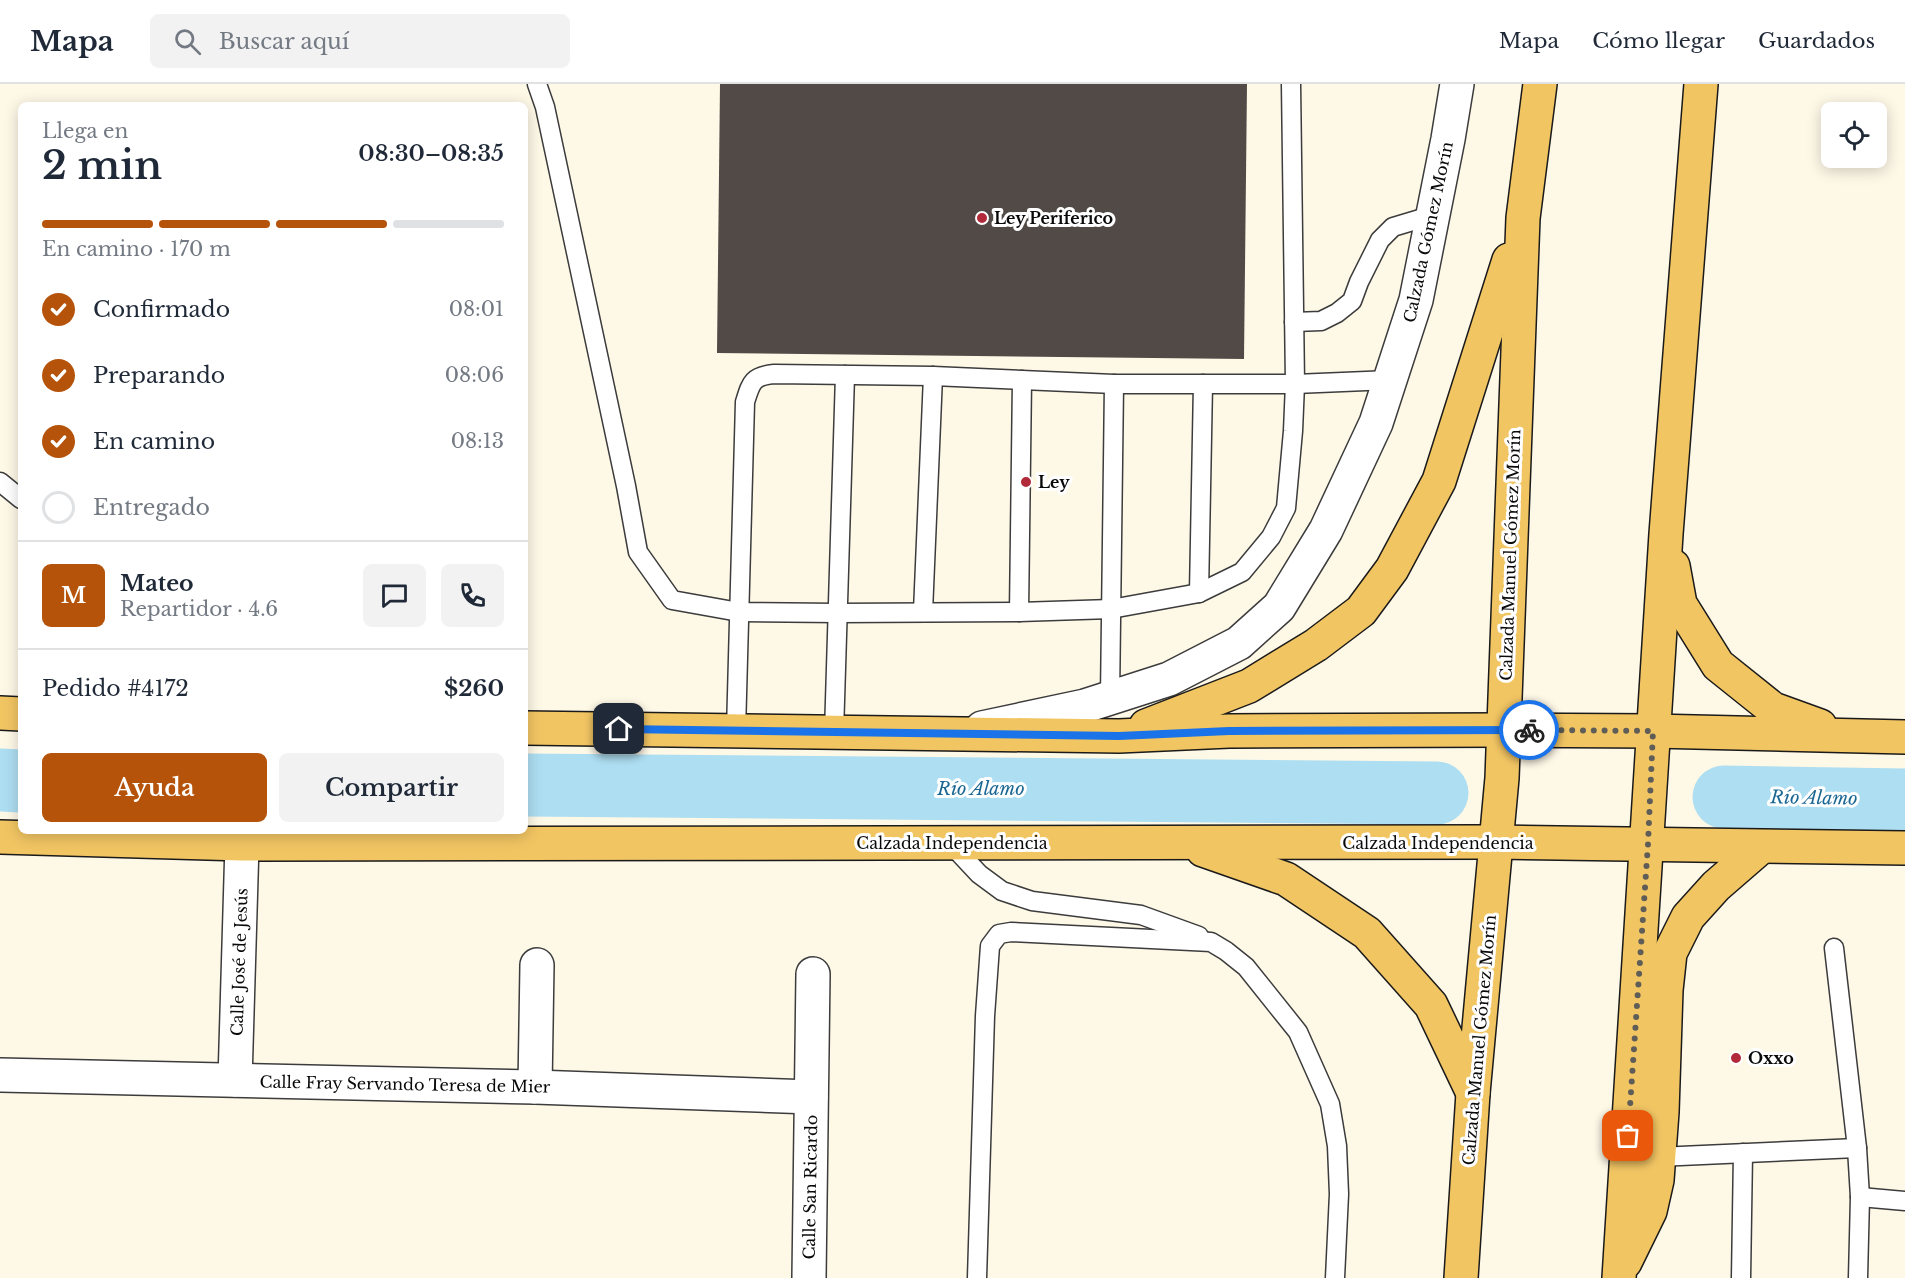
<!DOCTYPE html>
<html lang="es">
<head>
<meta charset="utf-8">
<style>
  :root { --surface:#fff; --page:#f2f2f3; --text:#1f2937; --muted:#747a83; --line:#e0e1e3; --accent:#b45309 }
  body { margin:0; font-family:"Libre Baskerville",serif; background:var(--page); color:var(--text); height:100vh; display:flex; flex-direction:column; font-size:22px; white-space:nowrap }
  * { box-sizing:border-box; margin:0 }
  p { font-size:20px; color:var(--muted) }
  .icon { flex:none; width:33px; height:33px; fill:none; stroke:currentColor; stroke-width:2; stroke-linecap:round; stroke-linejoin:round }
  .map { position:relative; flex:1; overflow:hidden }
  .side { position:absolute; left:18px; top:18px; width:510px; height:732px; display:flex; flex-direction:column; background:var(--surface); border-radius:9px; box-shadow:0 3px 15px #0003 }
  .side>* { flex:none }
  .tools { position:absolute; left:1821px; top:18px; display:grid; gap:12px }
  .tools a { display:grid; place-items:center; width:66px; height:66px; border-radius:9px; background:var(--surface); box-shadow:0 3px 15px #0003; font-size:30px }
  .pin { position:absolute; display:grid; place-items:center; width:51px; height:51px; color:#fff; margin:-26px; border-radius:12px; box-shadow:0 3px 9px #0006 }
  .courier { position:absolute; display:grid; place-items:center; width:60px; height:60px; margin:-30px; border:4px solid #1a73e8; border-radius:50%; background:#fff; color:#222; box-shadow:0 2px 8px #0007 }
  .head em { font-style:normal; font-weight:600 }
  .head div { display:flex; flex-direction:column-reverse }
  .head { display:flex; align-items:center; justify-content:space-between; height:102px; padding:0 24px }
  h1 { font-size:39px; font-weight:600; line-height:45px }
  .bar { display:grid; grid-template-columns:repeat(4,1fr); gap:9px 6px; align-content:center; height:72px; padding:0 24px }
  .bar i { height:8px; border-radius:4px; background:var(--line) }
  .bar .selected { background:var(--accent) }
  .bar p { grid-column:span 4 }
  .line { display:flex; align-items:center; gap:15px; padding:0 24px; border-top:2px solid var(--line) }
  .line div { flex:1 }
  .round { display:grid; place-items:center; flex:none; width:63px; height:63px; border-radius:9px; background:var(--page) }
  ol { padding:0 24px; list-style:none }
  li { display:flex; align-items:center; gap:18px; height:66px }
  li p { margin-inline-start:auto }
  li .icon { padding:6px; border-radius:50%; background:var(--accent); color:#fff; stroke-width:4 }
  li:last-child { color:var(--muted) }
  li i { width:33px; height:33px; border:3px solid var(--line); border-radius:50% }
  .action { display:flex; gap:12px; margin-top:auto; padding:12px 24px }
  .action a { flex:1; height:69px; border-radius:9px; background:var(--accent); color:#fff; font-size:24px; font-weight:600; line-height:69px; text-align:center }
  .action a+a { background:var(--page); color:var(--text) }
  header { display:flex; align-items:center; gap:36px; box-sizing:border-box; height:84px; padding:0 30px; background:var(--surface); border-bottom:2px solid var(--line) }
  header strong { font-size:28px }
  nav { display:flex; gap:33px; margin-inline-start:auto; font-size:21px }
  .search { width:420px; height:54px; background:var(--page); display:flex; align-items:center; gap:15px; box-sizing:border-box; padding:0 21px; border-radius:9px; color:var(--muted); font-size:22px }
  .map>svg:first-child { display:block }
</style>
</head>
<body>
<header>
<strong>Mapa</strong>
<div class="search"><svg class="icon" aria-label="search" viewBox="0 0 24 24"><circle cx="10" cy="10" r="6"/><path d="M15 15l6 6"/></svg>Buscar aquí</div>
<nav><a>Mapa</a><a>Cómo llegar</a><a>Guardados</a></nav>
</header>
<div class="map">
<svg width="1905" height="1194" viewBox="0 0 1905 1194">
  <rect width="100%" height="100%" fill="#fef8e7"/>
  <g fill="none" stroke-linecap="round" stroke-linejoin="round">
    <g stroke="#aedef2" stroke-width="63">
      <path d="M0,696L21,697"/>
      <path d="M525,701L1437,709"/>
      <path d="M1724,713L1905,716"/>
    </g>
  </g>
  <path fill="#514a47" d="M720,0H1247L1244,275L717,269Z"/>
  <g fill="none" stroke-linecap="round" stroke-linejoin="round">
    <defs>
      <g id="service">
        <path d="M537,0L545,23L626,402L638,468L672,516L739,528L838,529L1019,528L1111,525L1199,509L1242,488L1271,453L1286,424L1293,347L1295,300L1291,0"/>
        <path d="M1294,238L1321,237L1337,229L1352,217L1359,198L1380,156L1393,143L1433,131"/>
        <path d="M0,398L21,415"/>
        <path d="M1199,509L1203,300"/>
        <path d="M923,528L933,292"/>
        <path d="M1019,528L1022,296"/>
        <path d="M1110,614L1114,300"/>
        <path d="M736,647L745,318C751,299 752,292 774,290L933,292L1114,300H1295L1390,296"/>
        <path d="M834,649L845,291"/>
        <path d="M950,759L979,790L1002,807L1032,817L1141,831L1199,852"/>
        <path d="M1834,864L1857,1064L1860,1113L1858,1194"/>
        <path d="M1658,1073L1857,1064"/>
        <path d="M1860,1113L1905,1117"/>
        <path d="M977,1194L985,932L990,862L999,850L1011,848L1211,858L1226,867L1246,883L1298,948L1330,1020L1337,1062L1339,1110L1335,1194"/>
        <path d="M1741,1194L1743,1069"/>
      </g>
      <g id="minor">
        <path d="M982,644L1085,622L1169,595L1239,559L1279,523L1326,446L1376,339L1416,216L1448,55L1457,0"/>
        <path d="M0,991L535,1003L811,1013"/>
        <path d="M235,996L242,760"/>
        <path d="M535,1003L537,881"/>
        <path d="M809,1194L813,890"/>
      </g>
      <g id="primary">
        <path d="M1673,482L1680,520L1718,581L1773,625L1820,642"/>
        <path d="M0,629L21,630"/>
        <path d="M1146,642L1249,602L1316,561L1361,527L1392,485L1439,397L1509,176"/>
        <path d="M525,644L1119,652L1229,647L1503,646L1653,647L1905,653"/>
        <path d="M0,753L242,760L1495,758L1905,764"/>
        <path d="M1203,766L1286,795L1367,849L1431,921L1473,1009"/>
        <path d="M1625,1178L1650,1127L1657,1096L1662,1028L1666,906L1670,869L1688,833L1716,802L1761,763"/>
        <path d="M1461,1194L1473,1009L1502,694L1523,134L1540,0"/>
        <path d="M1619,1194L1666,450L1701,0"/>
      </g>
    </defs>
    <use href="#service" stroke="#3c3c3c" stroke-width="21"/>
    <use href="#minor" stroke="#3c3c3c" stroke-width="36"/>
    <use href="#primary" stroke="#1a1a1a" stroke-width="36"/>
    <use href="#service" stroke="#fff" stroke-width="18"/>
    <use href="#minor" stroke="#fff" stroke-width="33"/>
    <use href="#primary" stroke="#f2c563" stroke-width="33"/>
  </g>
  <g fill="none" stroke-linecap="round" stroke-linejoin="round">
    <path stroke="#5f5d57" stroke-width="6" stroke-dasharray="0 10.8" d="M1529,646L1653,647L1648,760L1628,1052"/>
    <path stroke="#1a73e8" stroke-width="8" d="M619,645L1119,652L1229,647L1529,646"/>
  </g>
  <g fill="#b12a3a" stroke="#fff" stroke-width="2">
    <circle cx="982" cy="134" r="6"/>
    <circle cx="1026" cy="398" r="6"/>
    <circle cx="1736" cy="974" r="6"/>
  </g>
  <g text-anchor="middle" stroke-width="6" stroke-linejoin="round" paint-order="stroke">
    <g font-size="16" font-weight="bold" fill="#090909" stroke="#fff" text-anchor="start">
      <text x="994" y="140">Ley Periferico</text>
      <text x="1038" y="404">Ley</text>
      <text x="1748" y="980">Oxxo</text>
    </g>
    <g font-size="16" fill="#090909" stroke="#fff">
      <text transform="translate(1428 148) rotate(-78)" y="6">Calzada Gómez Morín</text>
      <text transform="translate(1510 471) rotate(-88)" y="6">Calzada Manuel Gómez Morín</text>
      <text x="952" y="765">Calzada Independencia</text>
      <text x="1438" y="765">Calzada Independencia</text>
      <text transform="translate(239 878) rotate(-88)" y="6">Calle José de Jesús</text>
      <text transform="translate(1479 956) rotate(-85)" y="6">Calzada Manuel Gómez Morín</text>
      <text transform="translate(405 1000) rotate(1)" y="6">Calle Fray Servando Teresa de Mier</text>
      <text transform="translate(810 1103) rotate(-89)" y="6">Calle San Ricardo</text>
    </g>
    <g font-size="18" font-style="italic" fill="#1b6793" stroke="#fff">
      <text x="981" y="711">Río Alamo</text>
      <text transform="translate(1814 714) rotate(1)" y="6">Río Alamo</text>
    </g>
  </g>
</svg>
<div class="tools">
<a><svg class="icon" aria-label="locate" viewBox="0 0 24 24"><circle cx="12" cy="12" r="6"/><path d="M12 2v4M12 18v4M2 12h4M18 12h4"/></svg></a>
</div>
<div class="pin" style="left:1628px;top:1052px;background:#ea580c"><svg class="icon" aria-label="bag" viewBox="0 0 24 24"><path d="M5 8h14l-1 12H6zM9 8a3 3 0 0 1 6 0"/></svg></div>
<div class="pin" style="left:619px;top:645px;background:#1f2937"><svg class="icon" aria-label="home" viewBox="0 0 24 24"><path d="M3 11l9-7 9 7M6 9v11h12V9"/></svg></div>
<div class="courier" style="left:1529px;top:646px"><svg class="icon" aria-label="bike" viewBox="0 0 24 24"><circle cx="6" cy="16" r="4"/><circle cx="18" cy="16" r="4"/><path d="M6 16l4-8h5l3 8M10 8l3 8H6M13 5h3"/></svg></div>
<section class="side">
<div class="head"><div><h1>2 min</h1><p>Llega en</p></div><em>08:30–08:35</em></div>
<div class="bar"><i class="selected"></i><i class="selected"></i><i class="selected"></i><i></i><p>En camino · 170 m</p></div>
<ol>
<li><svg class="icon" aria-label="check" viewBox="0 0 24 24"><path d="M5 12l5 5 9-10"/></svg>Confirmado<p>08:01</p></li>
<li><svg class="icon" aria-label="check" viewBox="0 0 24 24"><path d="M5 12l5 5 9-10"/></svg>Preparando<p>08:06</p></li>
<li><svg class="icon" aria-label="check" viewBox="0 0 24 24"><path d="M5 12l5 5 9-10"/></svg>En camino<p>08:13</p></li>
<li><i></i>Entregado</li>
</ol>
<div class="line" style="height:108px"><b class="round" style="background:var(--accent);color:#fff">M</b><div><b>Mateo</b><p>Repartidor · 4.6</p></div><a class="round"><svg class="icon" aria-label="chat" viewBox="0 0 24 24"><path d="M4 5h16v11H9l-5 4z"/></svg></a><a class="round"><svg class="icon" aria-label="phone" viewBox="0 0 24 24"><path d="M5 4h4l2 5-3 2q2 4 5 5l2-3 5 2v4C11 20 4 13 5 4z"/></svg></a></div>
<div class="line" style="height:78px"><div>Pedido #4172</div><b>$260</b></div>
<div class="action"><a>Ayuda</a><a>Compartir</a></div>
</section>
</div>
</body>
</html>
